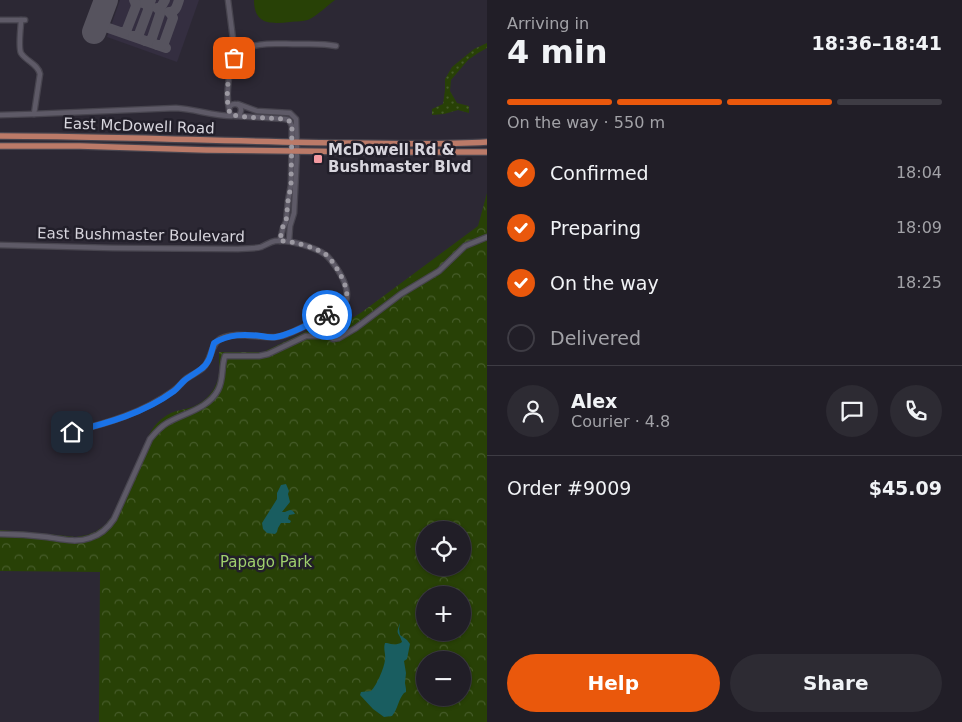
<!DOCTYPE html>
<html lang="en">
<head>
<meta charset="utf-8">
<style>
  :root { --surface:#211e27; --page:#2d2b33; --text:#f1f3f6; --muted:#a2a2a7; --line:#3e3c44; --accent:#ea580c }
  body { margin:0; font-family:"DejaVu Sans",sans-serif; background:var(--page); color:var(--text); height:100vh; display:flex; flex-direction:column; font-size:19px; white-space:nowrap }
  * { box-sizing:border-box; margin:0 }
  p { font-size:16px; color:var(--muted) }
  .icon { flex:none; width:28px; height:28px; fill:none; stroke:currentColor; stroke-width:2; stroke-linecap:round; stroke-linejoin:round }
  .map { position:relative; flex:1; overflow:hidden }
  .drawer { display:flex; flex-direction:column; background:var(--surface); width:475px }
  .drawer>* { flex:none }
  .fabs { position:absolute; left:416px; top:521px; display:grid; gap:10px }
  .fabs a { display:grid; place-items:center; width:55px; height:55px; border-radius:50%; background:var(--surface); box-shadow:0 1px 4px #0004,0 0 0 1px var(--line); font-size:25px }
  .pin { position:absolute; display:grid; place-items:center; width:42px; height:42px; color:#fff; margin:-21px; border-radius:10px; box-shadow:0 2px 8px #0006 }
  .courier { position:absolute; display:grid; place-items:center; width:50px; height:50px; margin:-25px; border:4px solid #1a73e8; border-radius:50%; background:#fff; color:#222; box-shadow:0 1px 6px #0007 }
  .summary em { font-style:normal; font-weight:700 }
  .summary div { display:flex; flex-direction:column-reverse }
  .summary { display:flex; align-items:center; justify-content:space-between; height:85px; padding:0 20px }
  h1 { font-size:32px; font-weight:700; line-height:38px }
  .bar { display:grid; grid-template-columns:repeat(4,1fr); gap:8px 5px; align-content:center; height:60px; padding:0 20px }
  .bar i { height:6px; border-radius:4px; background:var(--line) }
  .bar .selected { background:var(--accent) }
  .bar p { grid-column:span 4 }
  .line { display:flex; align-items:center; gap:12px; padding:0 20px; border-top:1px solid var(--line) }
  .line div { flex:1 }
  .round { display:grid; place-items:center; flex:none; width:52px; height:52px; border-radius:26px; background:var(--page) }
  ol { padding:0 20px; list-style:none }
  li { display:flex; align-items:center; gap:15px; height:55px }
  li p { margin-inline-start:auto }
  li .icon { padding:5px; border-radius:50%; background:var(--accent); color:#fff; stroke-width:4 }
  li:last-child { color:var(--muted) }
  li i { width:28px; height:28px; border:2px solid var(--line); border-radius:50% }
  .action { display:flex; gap:10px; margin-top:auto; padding:10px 20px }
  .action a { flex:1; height:58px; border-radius:30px; background:var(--accent); color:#fff; font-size:20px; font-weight:700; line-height:58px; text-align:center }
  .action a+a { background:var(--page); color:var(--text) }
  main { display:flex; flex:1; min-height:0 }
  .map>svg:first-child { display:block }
</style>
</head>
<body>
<main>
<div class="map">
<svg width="487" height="722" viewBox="0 0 487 722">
  <defs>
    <pattern id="grass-dots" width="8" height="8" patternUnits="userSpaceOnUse" patternTransform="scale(1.25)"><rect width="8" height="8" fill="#284106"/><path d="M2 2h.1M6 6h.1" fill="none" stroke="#465c2a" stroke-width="1.8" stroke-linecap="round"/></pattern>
    <pattern id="park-crowns" width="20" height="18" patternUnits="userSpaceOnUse" patternTransform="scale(1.25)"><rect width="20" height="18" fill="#284106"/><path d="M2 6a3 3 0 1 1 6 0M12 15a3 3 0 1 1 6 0" fill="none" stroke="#465c2a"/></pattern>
  </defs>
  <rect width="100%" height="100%" fill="#2c2834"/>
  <path fill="#342e40" d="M120,0H199L177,62L107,37Z"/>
  <path fill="url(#grass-dots)" d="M487,43V48L478,53L468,60L451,80L450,91L457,103L469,106V113L458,110L444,114L432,115V109L443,104L445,90V79L452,67L474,49Z"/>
  <path fill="url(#park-crowns)" fill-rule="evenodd" d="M487,193V722H99L100,572L0,571V530L28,532L76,537L87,535L95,532L105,525L112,516L149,435C154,425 161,418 171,413C177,410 183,410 189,408C203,404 214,393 218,379C220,371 219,361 219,352H263L326,322L331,326L338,321L340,326L362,312L478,226ZM425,530H462V568H425ZM425,595H462V632H425ZM425,660H462V698H425Z"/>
  <path fill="#284106" d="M254,0H335C327,6 319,14 310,19C304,22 296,21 290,22C271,24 254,25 254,0Z"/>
  <g fill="#195d60">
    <path d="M286,484L289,491L288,494L290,502L282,512H285C289,510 292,508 295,514L289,515L288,519L291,521L290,523H281L278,528L277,532L275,534L267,533L263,529L262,523L277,499V493L281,485Z"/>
    <path d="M400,623L399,629L400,635L407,640L410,644L407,659L404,661L406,673L405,683L406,689V692L404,693C398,700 398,709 392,716L384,717L373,709L360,695L361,692L371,691C377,685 384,668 385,660C386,654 383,649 385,643H387C392,644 396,646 402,642C399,631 395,636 400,623Z"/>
  </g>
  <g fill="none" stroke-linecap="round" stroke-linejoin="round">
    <g stroke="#56535e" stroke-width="10">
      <path d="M135,0L151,6"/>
      <path d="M97,24L166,48"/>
      <path d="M121,32H125L127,29L136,6L135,2L134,0"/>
      <path d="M133,36H138L139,34L148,10V6L145,3H149L151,0"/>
      <path d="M145,41H149L152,38L160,14V10L157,8L161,7L165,0"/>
      <path d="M157,45H162L164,43L173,18L171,14L169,12C176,12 177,6 179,0"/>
    </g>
    <path stroke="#56535e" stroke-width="24" d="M94,32L106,0"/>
    <defs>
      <g id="minor">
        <path d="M228,0L233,39L235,44L241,51"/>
        <path d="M0,20H25"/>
        <path d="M21,20C21,27 18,47 21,53C26,61 38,64 40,74L34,114"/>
        <circle cx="235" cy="110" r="6"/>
        <path d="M238,104L257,111L290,113L296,119L297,151L294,213L290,226L289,241"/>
        <path d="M229,108C226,97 228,87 229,77C234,38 267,44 297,44C309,44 323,43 336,46"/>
        <path d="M0,115L34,114L176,108C195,109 213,116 232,116"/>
        <path d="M236,116L285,119L289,120L292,126L291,185L288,201L286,222L283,228L280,241"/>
        <path d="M0,245L113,248L238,249C246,248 254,249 261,247C266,245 270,242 275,241C288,239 315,247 326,255C328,257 331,260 333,263C342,275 354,294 342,308C337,313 318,320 311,323C300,328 288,336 276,337C257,339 238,330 220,339C210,345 212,360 203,368C198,372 192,375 187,378C182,382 179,387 173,391C142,413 108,423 72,432"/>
        <path d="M0,534C16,534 31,535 47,537C61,539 76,543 90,538C100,535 108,528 114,519L150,439C155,433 160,427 167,423C184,413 208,409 218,390C224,379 221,367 225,356H259L268,354L306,336H323L331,337L333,339L339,338L356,328L401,294L439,271L465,246L487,237"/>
      </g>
      <g id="major">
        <path d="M0,136C117,136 233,142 350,143C396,144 441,145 487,142"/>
        <path d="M0,146H80L206,150L376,152H487"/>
      </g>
    </defs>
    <use href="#minor" stroke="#47444e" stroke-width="7"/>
    <use href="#major" stroke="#47444e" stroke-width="8"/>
    <use href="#minor" stroke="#5e5a67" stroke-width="4.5"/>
    <use href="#major" stroke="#bb7a68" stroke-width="5.5"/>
  </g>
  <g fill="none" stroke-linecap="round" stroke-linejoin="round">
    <path stroke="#9c99a2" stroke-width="5" stroke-dasharray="0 9" d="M234,58C228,71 224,103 231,115L246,117L285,119C289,120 291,122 292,126L291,185L288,201L286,222L282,228L280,241C293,241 314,247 325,254C331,258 335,266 339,272C345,283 352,298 341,308C338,312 332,313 327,315"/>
    <path stroke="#1a73e8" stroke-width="6" d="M72,432C108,423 144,413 174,391C178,388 181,383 185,380C190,376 196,373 201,369C210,363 211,353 214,343C229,334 244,334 261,336C266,337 271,338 276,337C291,335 313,322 327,315"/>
  </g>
  <rect fill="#f49aa1" stroke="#221f2a" stroke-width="2" x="313" y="154" width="10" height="10" rx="2.5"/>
  <g text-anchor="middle" stroke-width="5" stroke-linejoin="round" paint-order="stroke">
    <g font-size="15" fill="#d8d6de" stroke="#221f2a">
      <text transform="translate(139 126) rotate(2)" y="5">East McDowell Road</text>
      <text transform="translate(141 235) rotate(1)" y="5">East Bushmaster Boulevard</text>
    </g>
    <g font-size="15" font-weight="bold" fill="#d8d6de" stroke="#221f2a" text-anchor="start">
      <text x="328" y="155">McDowell Rd &amp;<tspan x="328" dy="17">Bushmaster Blvd</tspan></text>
    </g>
    <g font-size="15" fill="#9fd06d" stroke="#221f2a">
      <text x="266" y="567">Papago Park</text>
    </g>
  </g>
</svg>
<div class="fabs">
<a><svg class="icon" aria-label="locate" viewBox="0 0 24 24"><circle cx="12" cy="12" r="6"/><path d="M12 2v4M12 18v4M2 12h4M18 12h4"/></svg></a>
<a>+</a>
<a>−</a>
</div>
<div class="pin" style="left:234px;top:58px;background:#ea580c"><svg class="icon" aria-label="bag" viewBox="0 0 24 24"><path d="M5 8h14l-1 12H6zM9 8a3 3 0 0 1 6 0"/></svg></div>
<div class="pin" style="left:72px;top:432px;background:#1f2937"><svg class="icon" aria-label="home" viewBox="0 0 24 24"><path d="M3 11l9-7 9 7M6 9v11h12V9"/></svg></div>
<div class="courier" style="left:327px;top:315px"><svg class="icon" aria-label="bike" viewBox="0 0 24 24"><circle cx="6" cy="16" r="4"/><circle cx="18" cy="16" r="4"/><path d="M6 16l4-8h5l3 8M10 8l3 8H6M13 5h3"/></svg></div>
</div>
<section class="drawer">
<div class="summary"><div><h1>4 min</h1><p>Arriving in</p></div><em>18:36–18:41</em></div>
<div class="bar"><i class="selected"></i><i class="selected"></i><i class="selected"></i><i></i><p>On the way · 550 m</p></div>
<ol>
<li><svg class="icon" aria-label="check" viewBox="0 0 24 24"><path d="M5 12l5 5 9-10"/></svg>Confirmed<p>18:04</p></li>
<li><svg class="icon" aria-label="check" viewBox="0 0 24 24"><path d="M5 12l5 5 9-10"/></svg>Preparing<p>18:09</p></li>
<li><svg class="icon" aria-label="check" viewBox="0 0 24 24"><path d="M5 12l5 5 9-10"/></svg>On the way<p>18:25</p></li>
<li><i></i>Delivered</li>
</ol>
<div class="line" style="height:90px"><a class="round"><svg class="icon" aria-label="person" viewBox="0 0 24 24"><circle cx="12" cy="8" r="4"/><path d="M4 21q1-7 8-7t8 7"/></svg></a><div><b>Alex</b><p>Courier · 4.8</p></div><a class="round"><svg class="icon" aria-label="chat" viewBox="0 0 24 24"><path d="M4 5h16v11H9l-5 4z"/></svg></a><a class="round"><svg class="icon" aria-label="phone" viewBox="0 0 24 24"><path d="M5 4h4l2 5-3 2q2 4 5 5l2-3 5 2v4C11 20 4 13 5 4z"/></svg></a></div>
<div class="line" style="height:65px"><div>Order #9009</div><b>$45.09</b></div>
<div class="action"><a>Help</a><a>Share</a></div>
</section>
</main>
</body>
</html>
